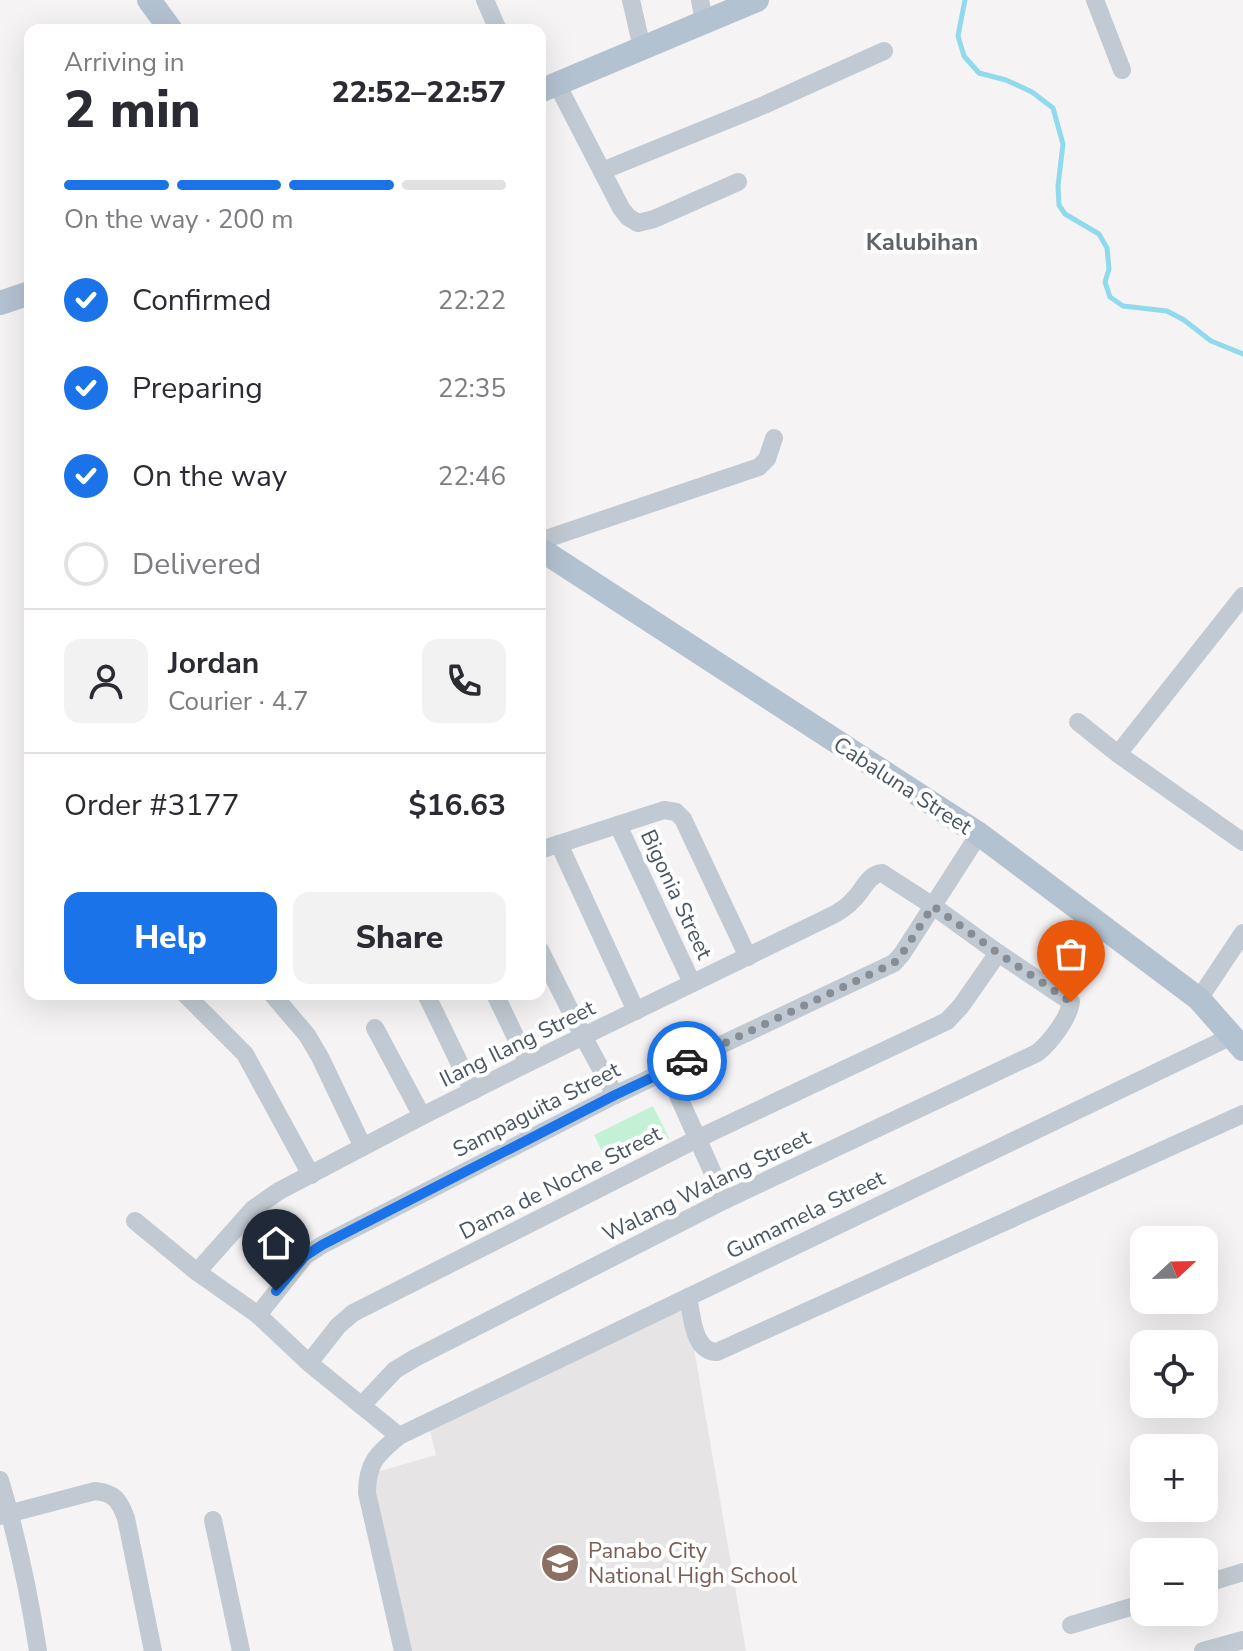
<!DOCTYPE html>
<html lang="en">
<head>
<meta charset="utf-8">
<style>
  :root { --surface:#fff; --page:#f2f2f3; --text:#2b2b33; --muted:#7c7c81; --line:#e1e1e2; --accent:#1a73e8 }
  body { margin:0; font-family:"Nunito Sans",sans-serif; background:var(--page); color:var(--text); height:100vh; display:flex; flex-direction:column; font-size:30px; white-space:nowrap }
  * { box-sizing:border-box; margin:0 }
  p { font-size:26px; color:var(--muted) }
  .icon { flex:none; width:44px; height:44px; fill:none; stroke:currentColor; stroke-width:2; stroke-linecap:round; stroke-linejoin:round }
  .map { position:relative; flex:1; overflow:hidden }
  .sheet { position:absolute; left:24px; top:24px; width:522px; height:976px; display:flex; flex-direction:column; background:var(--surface); border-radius:16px; box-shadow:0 8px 32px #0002 }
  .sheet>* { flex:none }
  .needle { width:52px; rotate:68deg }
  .fabs { position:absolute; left:1130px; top:1226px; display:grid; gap:16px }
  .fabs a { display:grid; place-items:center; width:88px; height:88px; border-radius:16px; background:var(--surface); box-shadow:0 8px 32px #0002; font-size:40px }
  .pin { position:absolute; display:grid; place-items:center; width:68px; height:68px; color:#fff; margin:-82px -34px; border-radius:50% 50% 50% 0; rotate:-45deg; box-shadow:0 0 8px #0007 }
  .pin .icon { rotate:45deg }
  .courier { position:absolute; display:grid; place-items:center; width:80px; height:80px; margin:-40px; border:6px solid #1a73e8; border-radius:50%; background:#fff; color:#222; box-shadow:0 2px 10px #0007 }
  .summary em { font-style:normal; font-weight:800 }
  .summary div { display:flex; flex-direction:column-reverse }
  .summary { display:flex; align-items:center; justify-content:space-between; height:136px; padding:0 40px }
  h1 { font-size:52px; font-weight:800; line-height:60px }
  .bar { display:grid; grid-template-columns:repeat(4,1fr); gap:12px 8px; align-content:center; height:96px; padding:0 40px }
  .bar i { height:10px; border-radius:6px; background:var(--line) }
  .bar .active { background:var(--accent) }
  .bar p { grid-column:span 4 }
  .line { display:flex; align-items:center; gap:20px; padding:0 40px; border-top:2px solid var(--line) }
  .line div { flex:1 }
  .round { display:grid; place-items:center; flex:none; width:84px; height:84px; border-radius:16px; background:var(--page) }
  ol { padding:0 40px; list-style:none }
  li { display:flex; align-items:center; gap:24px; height:88px }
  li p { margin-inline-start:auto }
  li .icon { padding:8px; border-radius:50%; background:var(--accent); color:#fff; stroke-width:4 }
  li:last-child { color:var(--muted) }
  li i { width:44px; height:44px; border:4px solid var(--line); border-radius:50% }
  .action { display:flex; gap:16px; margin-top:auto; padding:16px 40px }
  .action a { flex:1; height:92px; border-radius:16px; background:var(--accent); color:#fff; font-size:32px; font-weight:800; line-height:92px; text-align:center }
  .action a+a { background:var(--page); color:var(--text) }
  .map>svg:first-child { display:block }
</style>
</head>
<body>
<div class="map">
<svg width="1243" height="1651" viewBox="0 0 1243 1651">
  <rect width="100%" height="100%" fill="#f5f3f3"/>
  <path fill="#e6e4e5" d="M686,1302L746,1651H409L370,1474L436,1455L429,1427Z"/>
  <path fill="#c3f1d5" d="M653,1106L669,1138L610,1167L594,1135Z"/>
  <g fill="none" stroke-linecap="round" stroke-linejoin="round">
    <path stroke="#90daee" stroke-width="5" d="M965,0L958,36L964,56L979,73L1006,80L1032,92L1053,108L1063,144L1058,186L1059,205L1065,214L1099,234L1107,248L1109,269L1105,282L1110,297L1123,306L1167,311L1184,320L1211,341L1243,354"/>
    <g stroke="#c1cad2" stroke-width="18">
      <path d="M485,0L498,30"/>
      <path d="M631,0L642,48"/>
      <path d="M700,0L704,21"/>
      <path d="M1095,0L1122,70"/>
      <path d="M557,84L621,208L628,217L638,223L654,219L738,182"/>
      <path d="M602,171L764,105L884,51"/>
      <path d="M540,541L759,467L767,459L774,438"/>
      <path d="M1078,722L1118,754L1243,842"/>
      <path d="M1118,754L1243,596"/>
      <path d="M618,825L692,983"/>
      <path d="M559,844L636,1011"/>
      <path d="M540,850L664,810L676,812L683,819L748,957"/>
      <path d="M540,950L583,1036L615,1095"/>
      <path d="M185,994L245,1054L311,1175"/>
      <path d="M272,994L307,1035L320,1057L363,1147"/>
      <path d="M426,994L473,1091"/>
      <path d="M495,994L528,1063"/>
      <path d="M1199,999L1243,933"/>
      <path d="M375,1028L422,1116"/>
      <path d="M667,1071L725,1200"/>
      <path d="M135,1221L197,1272L258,1315L309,1363L399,1436"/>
      <path d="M197,1272L253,1209L279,1191L422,1116L528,1063L831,916C839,912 847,907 853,900C863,891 868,874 882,873L933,906L998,953L1071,1002C1069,1018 1050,1043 1037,1053L725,1200L415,1358L395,1370L362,1405"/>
      <path d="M688,1297C692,1315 693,1352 717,1352L1243,1114"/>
      <path d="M258,1315L305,1256L322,1245L615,1095L894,963L902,954L979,834"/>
      <path d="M309,1363L338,1326L353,1313L697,1139L947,1021L961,1006L998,953"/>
      <path d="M0,1480C17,1536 29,1593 38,1651"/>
      <path d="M0,1516L95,1491C115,1493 119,1500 126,1518L153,1651"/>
      <path d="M213,1520L241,1651"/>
      <path d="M1204,1584L1243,1572"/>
      <path d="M1071,1625L1144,1603"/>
      <path d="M403,1651L367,1493C367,1463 377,1454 399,1436L1232,1036"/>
      <path d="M1203,1651L1243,1640"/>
    </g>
    <g stroke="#b3c2d1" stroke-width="24">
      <path d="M149,0L171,30"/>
      <path d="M540,91L757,0"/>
      <path d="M0,303L30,293"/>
      <path d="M540,549L979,834L1199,999L1243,1049"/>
    </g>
  </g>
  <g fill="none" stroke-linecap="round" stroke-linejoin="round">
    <path stroke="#868d94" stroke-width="8" stroke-dasharray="0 14.4" d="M687,1061L894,963L902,954L933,906L998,953L1071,1002"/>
    <path stroke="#1a73e8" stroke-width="10" d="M276,1291L305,1256L322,1245L615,1095L687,1061"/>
  </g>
  <defs>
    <symbol id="school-disc" viewBox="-11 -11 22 22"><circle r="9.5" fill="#8d6e63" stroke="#fff"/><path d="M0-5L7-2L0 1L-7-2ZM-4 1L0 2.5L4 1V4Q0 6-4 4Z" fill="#fff"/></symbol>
  </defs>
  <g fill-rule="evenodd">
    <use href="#school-disc" x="538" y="1541" width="44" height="44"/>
  </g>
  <g text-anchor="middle" stroke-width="8" stroke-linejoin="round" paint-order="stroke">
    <g font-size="22" fill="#4a5661" stroke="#fff">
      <text transform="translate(903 785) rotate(33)" y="8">Cabaluna Street</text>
      <text transform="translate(677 894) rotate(65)" y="8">Bigonia Street</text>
      <text transform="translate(517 1043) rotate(-26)" y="8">Ilang Ilang Street</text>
      <text transform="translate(536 1109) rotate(-27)" y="8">Sampaguita Street</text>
      <text transform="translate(560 1182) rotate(-27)" y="8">Dama de Noche Street</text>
      <text transform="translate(706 1185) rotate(-26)" y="8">Walang Walang Street</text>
      <text transform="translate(805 1214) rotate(-26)" y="8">Gumamela Street</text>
    </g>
    <g font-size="22" fill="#785e54" stroke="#fff" text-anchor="start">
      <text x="588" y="1558">Panabo City<tspan x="588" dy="25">National High School</tspan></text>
    </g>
    <g font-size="24" font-weight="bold" fill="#5f6368" stroke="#fff">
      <text x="922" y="250">Kalubihan</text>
    </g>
  </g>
</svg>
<div class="fabs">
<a><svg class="needle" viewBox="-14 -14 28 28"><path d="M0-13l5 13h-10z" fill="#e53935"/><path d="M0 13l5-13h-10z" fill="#7c7c81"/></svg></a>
<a><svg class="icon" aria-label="locate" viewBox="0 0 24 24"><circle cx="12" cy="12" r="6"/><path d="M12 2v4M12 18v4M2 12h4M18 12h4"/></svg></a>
<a>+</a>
<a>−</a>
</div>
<div class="pin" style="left:1071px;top:1002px;background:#ea580c"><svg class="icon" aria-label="bag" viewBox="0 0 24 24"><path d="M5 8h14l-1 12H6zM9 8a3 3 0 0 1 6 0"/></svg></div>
<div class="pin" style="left:276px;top:1291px;background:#1f2937"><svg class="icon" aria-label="home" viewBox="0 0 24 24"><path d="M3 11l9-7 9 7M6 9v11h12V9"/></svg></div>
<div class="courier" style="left:687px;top:1061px"><svg class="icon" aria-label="car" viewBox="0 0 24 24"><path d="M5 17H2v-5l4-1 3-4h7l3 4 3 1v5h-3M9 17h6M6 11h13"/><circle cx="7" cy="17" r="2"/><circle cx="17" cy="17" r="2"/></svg></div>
<section class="sheet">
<div class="summary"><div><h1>2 min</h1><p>Arriving in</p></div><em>22:52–22:57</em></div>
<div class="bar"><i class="active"></i><i class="active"></i><i class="active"></i><i></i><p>On the way · 200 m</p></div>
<ol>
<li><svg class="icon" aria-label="check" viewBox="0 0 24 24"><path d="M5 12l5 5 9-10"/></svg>Confirmed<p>22:22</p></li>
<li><svg class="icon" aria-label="check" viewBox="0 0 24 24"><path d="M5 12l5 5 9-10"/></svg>Preparing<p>22:35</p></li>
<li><svg class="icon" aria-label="check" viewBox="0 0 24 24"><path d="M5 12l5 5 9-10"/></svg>On the way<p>22:46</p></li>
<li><i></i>Delivered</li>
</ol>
<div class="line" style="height:144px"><a class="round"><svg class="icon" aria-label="person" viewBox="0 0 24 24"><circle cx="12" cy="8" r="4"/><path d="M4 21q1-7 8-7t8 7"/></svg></a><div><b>Jordan</b><p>Courier · 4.7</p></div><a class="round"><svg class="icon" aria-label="phone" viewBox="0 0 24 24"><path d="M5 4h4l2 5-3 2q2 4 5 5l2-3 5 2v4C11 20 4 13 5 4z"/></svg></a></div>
<div class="line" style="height:104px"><div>Order #3177</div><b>$16.63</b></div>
<div class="action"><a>Help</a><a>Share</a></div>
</section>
</div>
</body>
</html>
